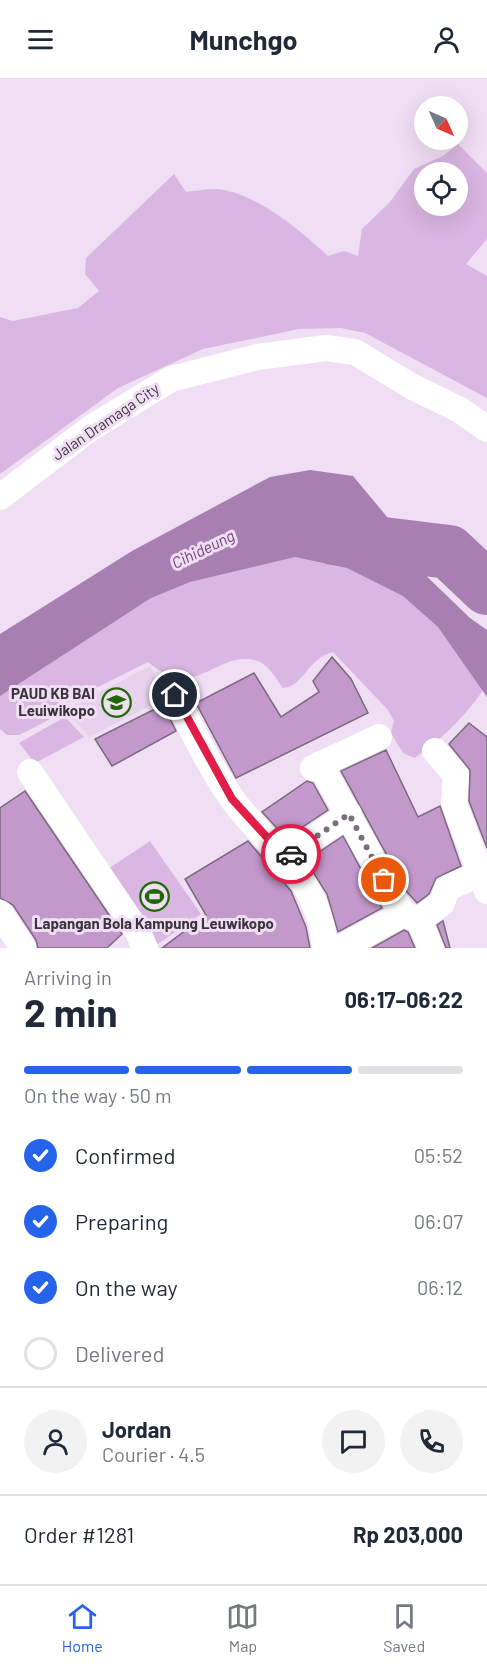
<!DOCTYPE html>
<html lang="en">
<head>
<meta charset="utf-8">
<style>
  :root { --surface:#fff; --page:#f2f2f3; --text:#1f2937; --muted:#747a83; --line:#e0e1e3; --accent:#2563eb }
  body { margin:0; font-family:Barlow,sans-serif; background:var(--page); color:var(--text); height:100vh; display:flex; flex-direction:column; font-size:22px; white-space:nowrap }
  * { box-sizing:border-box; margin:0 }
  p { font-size:20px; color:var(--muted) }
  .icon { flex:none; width:33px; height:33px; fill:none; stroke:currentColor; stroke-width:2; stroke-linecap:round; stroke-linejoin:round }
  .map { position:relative; height:870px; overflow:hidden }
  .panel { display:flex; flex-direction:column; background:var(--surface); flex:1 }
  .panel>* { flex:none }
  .needle { width:39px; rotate:135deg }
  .fabs { position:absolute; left:414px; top:18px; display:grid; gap:12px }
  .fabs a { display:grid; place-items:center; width:54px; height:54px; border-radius:50%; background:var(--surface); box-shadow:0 6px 24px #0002; font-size:30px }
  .pin { position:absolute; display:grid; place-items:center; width:51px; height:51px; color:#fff; margin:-26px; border:3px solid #fff; border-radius:50%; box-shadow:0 2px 6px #0007 }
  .courier { position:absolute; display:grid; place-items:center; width:60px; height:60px; margin:-30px; border:4px solid #e11d48; border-radius:50%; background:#fff; color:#222; box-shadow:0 2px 8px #0007 }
  .headline em { font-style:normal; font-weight:700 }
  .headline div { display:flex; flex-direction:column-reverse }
  .headline { display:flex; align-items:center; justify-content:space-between; height:102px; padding:0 24px }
  h1 { font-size:39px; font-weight:700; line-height:45px }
  .bar { display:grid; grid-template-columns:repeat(4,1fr); gap:9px 6px; align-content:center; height:72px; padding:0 24px }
  .bar i { height:8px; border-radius:4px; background:var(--line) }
  .bar .current { background:var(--accent) }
  .bar p { grid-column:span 4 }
  .line { display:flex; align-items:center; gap:15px; padding:0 24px; border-top:2px solid var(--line) }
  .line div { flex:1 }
  .round { display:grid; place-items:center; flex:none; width:63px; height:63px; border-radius:32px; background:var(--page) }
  ol { padding:0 24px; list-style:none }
  li { display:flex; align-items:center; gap:18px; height:66px }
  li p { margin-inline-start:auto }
  li .icon { padding:6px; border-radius:50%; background:var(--accent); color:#fff; stroke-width:4 }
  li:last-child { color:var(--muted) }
  li i { width:33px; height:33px; border:3px solid var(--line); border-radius:50% }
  header { display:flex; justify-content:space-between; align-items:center; height:78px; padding:0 24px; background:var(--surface); font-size:27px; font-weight:700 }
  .tabs { display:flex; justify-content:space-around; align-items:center; height:84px; border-top:2px solid var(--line); background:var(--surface); font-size:16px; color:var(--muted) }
  .tabs a { display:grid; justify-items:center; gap:3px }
  .tabs .current { color:var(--accent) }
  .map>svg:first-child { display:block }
</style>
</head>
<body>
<header><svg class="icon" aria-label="menu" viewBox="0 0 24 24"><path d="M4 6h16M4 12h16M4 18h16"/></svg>Munchgo<svg class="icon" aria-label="person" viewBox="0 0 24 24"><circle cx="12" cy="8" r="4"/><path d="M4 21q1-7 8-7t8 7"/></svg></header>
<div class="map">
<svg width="487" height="870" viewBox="0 0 487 870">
  <rect width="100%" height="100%" fill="#f0def4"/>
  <path fill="#e8d1ed" d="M150,588L167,619L89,659L65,632Z"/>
  <g fill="#dab6e2" fill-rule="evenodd">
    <path d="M458,66L487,95V161L466,186L487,198V320L365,255L341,250L299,251L203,271L118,310L0,396V239L13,243L78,230L99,213L85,196L86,180L174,96L186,114C195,113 205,111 214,111C253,112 301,153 328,178L344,173L358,178L362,151L389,125L414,91L443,78ZM458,94V128H424V94Z"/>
    <path d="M262,456L414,510L485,609C467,637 443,660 415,680L403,675L391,655L394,643L388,632L333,574C329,576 323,577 320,580C307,588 300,609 283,610C276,601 269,587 258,583C216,570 197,626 148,584L68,624L54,639L35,649L19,657H7L0,651V597Z"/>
    <path d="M65,639L84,659L35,685L19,665Z"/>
    <path d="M150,763L201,836L152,870L102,795Z"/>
  </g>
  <path fill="#a87fb1" d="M310,392L353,398L398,452L415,487L470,540L487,552V619L438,549L403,518L347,490L295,479L190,504L151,520L0,618V556L132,473L270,399Z"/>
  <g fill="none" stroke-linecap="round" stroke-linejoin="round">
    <path stroke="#a87fb1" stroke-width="54" d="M334,460L449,474L487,510"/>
  </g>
  <g fill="#c399cc" stroke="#7a6a7d" stroke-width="1.5">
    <path d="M332,579L351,601L368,635L236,700L196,625L254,595L281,639L319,614L313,603Z"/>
    <path d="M163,627L176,653L112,688L95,661Z"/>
    <path d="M469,645L487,659V770L469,723L470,692L449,666Z"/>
    <path d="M386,672L418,739L440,728L461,788L436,800L429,816L417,825L407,814L341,693Z"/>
    <path d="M307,703L313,705L328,732L286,760L262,734Z"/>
    <path d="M25,713L122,856L107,870H38L36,862L13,827L0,820V730Z"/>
    <path d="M343,758L382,830L338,854L327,816L306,783Z"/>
    <path d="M248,763L291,813L306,849L310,870H162L206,837L185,801Z"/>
    <path d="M443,843L450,870H446L437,847Z"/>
    <path d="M404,852L408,854L415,870H372Z"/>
  </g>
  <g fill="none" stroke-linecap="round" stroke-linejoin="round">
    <g stroke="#fff" stroke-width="26">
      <path d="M0,419L91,350L171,301L257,279L326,270L355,274L411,308L460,332L487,351"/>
      <path d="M175,617C192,651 210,690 233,722C271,774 319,797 325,870"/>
      <path d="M435,673L456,697L454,725L487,813"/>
      <path d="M320,686L394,821L403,836L419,842L431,870"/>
      <path d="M313,690L379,659"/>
      <path d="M30,694L138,854L145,870"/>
      <path d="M285,779L349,736"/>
      <path d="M0,835L23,870"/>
      <path d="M419,842L442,825L447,810L480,796"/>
      <path d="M340,870L403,836"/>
    </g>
  </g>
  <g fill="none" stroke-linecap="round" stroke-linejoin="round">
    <path stroke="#7a6f7c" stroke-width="6" stroke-dasharray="0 10.8" d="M291,776L349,736L384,802"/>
    <path stroke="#e11d48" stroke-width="8" d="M175,617L232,721L285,779L291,776"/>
  </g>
  <defs>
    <symbol id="school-ring" viewBox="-11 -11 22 22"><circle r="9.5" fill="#f0def4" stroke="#1e6904" stroke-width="1.5"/><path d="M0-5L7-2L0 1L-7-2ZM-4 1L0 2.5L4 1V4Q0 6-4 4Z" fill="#1e6904"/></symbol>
    <symbol id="stadium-ring" viewBox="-11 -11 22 22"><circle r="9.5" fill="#f0def4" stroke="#1e6904" stroke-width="1.5"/><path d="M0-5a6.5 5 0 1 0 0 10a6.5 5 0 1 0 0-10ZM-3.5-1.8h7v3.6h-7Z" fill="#1e6904"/></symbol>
  </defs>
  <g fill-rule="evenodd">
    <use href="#school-ring" x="100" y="608" width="33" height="33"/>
    <use href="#stadium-ring" x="138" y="802" width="33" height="33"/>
  </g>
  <g text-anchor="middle" stroke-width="6" stroke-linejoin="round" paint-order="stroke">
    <g font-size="15" fill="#3a333c" stroke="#f0def4">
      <text transform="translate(106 344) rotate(-34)" y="5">Jalan Dramaga City</text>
    </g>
    <g font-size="15" font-weight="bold" fill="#3a333c" stroke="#f0def4" text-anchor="end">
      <text x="95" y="621">PAUD KB BAI<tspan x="95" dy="17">Leuiwikopo</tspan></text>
      <text x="154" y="851" text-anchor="middle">Lapangan Bola Kampung Leuwikopo</text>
    </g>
    <g font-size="16" font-style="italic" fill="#743f7f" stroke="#f0def4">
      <text transform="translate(203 471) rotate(-26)" y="6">Cihideung</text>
    </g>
  </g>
</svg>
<div class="fabs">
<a><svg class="needle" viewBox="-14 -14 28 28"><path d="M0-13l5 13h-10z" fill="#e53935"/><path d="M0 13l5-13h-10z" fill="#747a83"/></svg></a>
<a><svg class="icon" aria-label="locate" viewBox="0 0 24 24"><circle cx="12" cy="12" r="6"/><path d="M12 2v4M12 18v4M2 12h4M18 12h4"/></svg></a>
</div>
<div class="pin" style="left:384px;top:802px;background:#ea580c"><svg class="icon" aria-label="bag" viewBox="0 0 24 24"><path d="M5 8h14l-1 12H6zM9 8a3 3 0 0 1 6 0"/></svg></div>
<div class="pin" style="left:175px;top:617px;background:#1f2937"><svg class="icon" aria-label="home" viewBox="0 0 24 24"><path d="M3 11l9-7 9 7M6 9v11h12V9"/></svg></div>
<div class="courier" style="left:291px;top:776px"><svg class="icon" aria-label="car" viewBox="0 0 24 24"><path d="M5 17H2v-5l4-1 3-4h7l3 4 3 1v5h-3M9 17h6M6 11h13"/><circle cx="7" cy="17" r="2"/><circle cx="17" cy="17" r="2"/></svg></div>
</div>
<section class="panel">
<div class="headline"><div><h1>2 min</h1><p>Arriving in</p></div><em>06:17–06:22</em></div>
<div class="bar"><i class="current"></i><i class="current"></i><i class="current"></i><i></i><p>On the way · 50 m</p></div>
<ol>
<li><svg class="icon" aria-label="check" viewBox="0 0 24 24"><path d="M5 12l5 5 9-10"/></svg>Confirmed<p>05:52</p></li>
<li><svg class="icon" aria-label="check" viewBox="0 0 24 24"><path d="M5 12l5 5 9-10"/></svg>Preparing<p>06:07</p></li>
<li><svg class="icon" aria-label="check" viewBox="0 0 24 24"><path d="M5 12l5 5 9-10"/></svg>On the way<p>06:12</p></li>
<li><i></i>Delivered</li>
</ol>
<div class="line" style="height:108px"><a class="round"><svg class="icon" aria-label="person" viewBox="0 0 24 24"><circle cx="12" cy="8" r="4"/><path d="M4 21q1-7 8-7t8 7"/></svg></a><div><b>Jordan</b><p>Courier · 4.5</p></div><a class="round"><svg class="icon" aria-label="chat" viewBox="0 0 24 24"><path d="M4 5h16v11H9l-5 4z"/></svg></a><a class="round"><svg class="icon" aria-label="phone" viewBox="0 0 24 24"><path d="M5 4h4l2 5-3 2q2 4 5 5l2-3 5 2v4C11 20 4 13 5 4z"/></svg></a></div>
<div class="line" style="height:78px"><div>Order #1281</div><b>Rp 203,000</b></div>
</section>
<nav class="tabs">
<a class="current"><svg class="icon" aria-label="home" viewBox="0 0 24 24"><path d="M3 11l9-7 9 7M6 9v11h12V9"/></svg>Home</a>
<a><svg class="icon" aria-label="map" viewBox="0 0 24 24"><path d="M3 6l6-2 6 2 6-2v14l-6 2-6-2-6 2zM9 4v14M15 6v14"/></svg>Map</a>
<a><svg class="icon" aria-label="saved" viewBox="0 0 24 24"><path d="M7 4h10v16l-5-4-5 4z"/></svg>Saved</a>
</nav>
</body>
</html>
